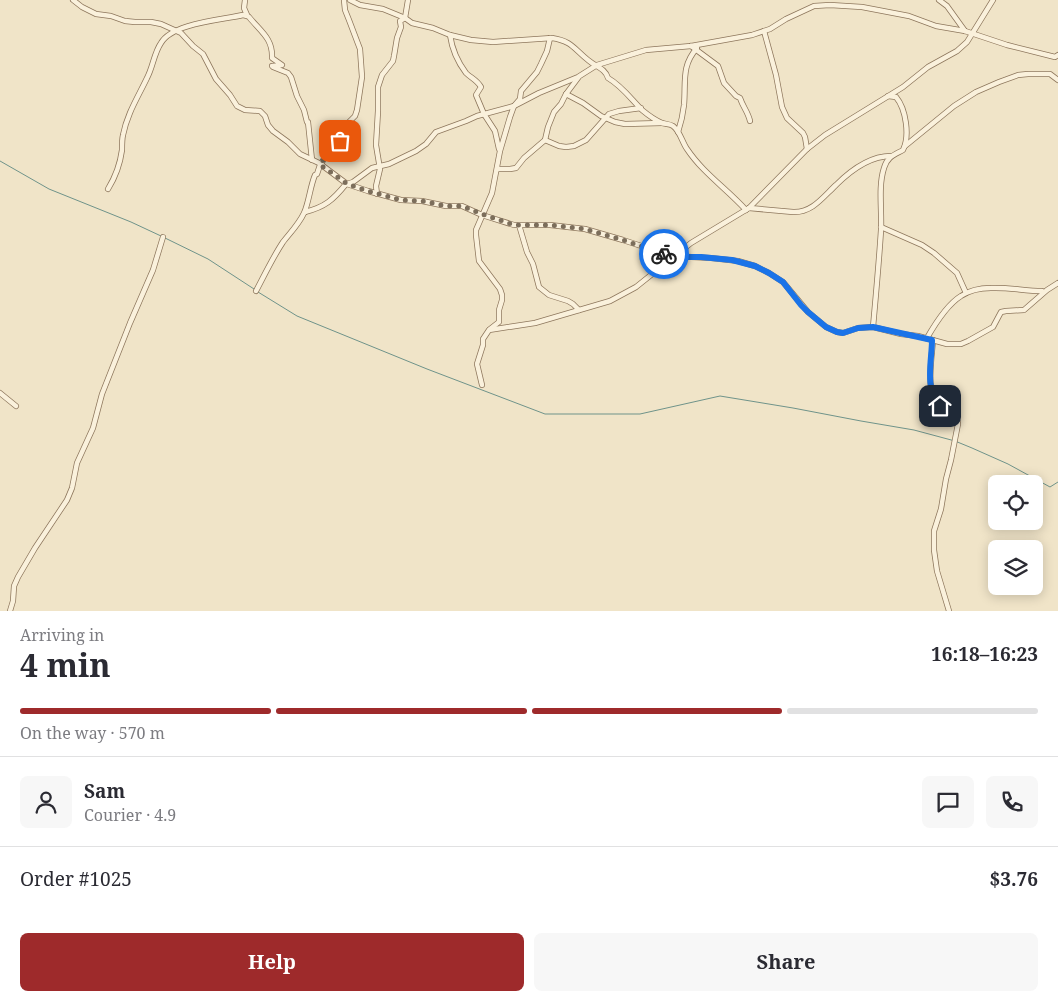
<!DOCTYPE html>
<html lang="en">
<head>
<meta charset="utf-8">
<style>
  :root { --surface:#fff; --page:#f7f7f7; --text:#2b2b33; --muted:#7c7c81; --line:#e1e1e2; --accent:#9e2a2b }
  body { margin:0; font-family:"Noto Serif",serif; background:var(--page); color:var(--text); height:100vh; display:flex; flex-direction:column; font-size:19px; white-space:nowrap }
  * { box-sizing:border-box; margin:0 }
  p { font-size:16px; color:var(--muted) }
  .icon { flex:none; width:28px; height:28px; fill:none; stroke:currentColor; stroke-width:2; stroke-linecap:round; stroke-linejoin:round }
  .map { position:relative; height:611px; overflow:hidden }
  .details { display:flex; flex-direction:column; background:var(--surface); flex:1 }
  .details>* { flex:none }
  .fabs { position:absolute; left:988px; top:475px; display:grid; gap:10px }
  .fabs a { display:grid; place-items:center; width:55px; height:55px; border-radius:8px; background:var(--surface); box-shadow:0 2px 12px #0003; font-size:25px }
  .pin { position:absolute; display:grid; place-items:center; width:42px; height:42px; color:#fff; margin:-21px; border-radius:10px; box-shadow:0 2px 8px #0006 }
  .courier { position:absolute; display:grid; place-items:center; width:50px; height:50px; margin:-25px; border:4px solid #1a73e8; border-radius:50%; background:#fff; color:#222; box-shadow:0 1px 6px #0007 }
  .summary em { font-style:normal; font-weight:700 }
  .summary div { display:flex; flex-direction:column-reverse }
  .summary { display:flex; align-items:center; justify-content:space-between; height:85px; padding:0 20px }
  h1 { font-size:32px; font-weight:700; line-height:38px }
  .bar { display:grid; grid-template-columns:repeat(4,1fr); gap:8px 5px; align-content:center; height:60px; padding:0 20px }
  .bar i { height:6px; border-radius:4px; background:var(--line) }
  .bar .selected { background:var(--accent) }
  .bar p { grid-column:span 4 }
  .line { display:flex; align-items:center; gap:12px; padding:0 20px; border-top:1px solid var(--line) }
  .line div { flex:1 }
  .round { display:grid; place-items:center; flex:none; width:52px; height:52px; border-radius:8px; background:var(--page) }
  .button { display:flex; gap:10px; margin-top:auto; padding:10px 20px }
  .button a { flex:1; height:58px; border-radius:8px; background:var(--accent); color:#fff; font-size:20px; font-weight:700; line-height:58px; text-align:center }
  .button a+a { background:var(--page); color:var(--text) }
  .map>svg:first-child { display:block }
</style>
</head>
<body>
<div class="map">
<svg width="1058" height="611" viewBox="0 0 1058 611">
  <rect width="100%" height="100%" fill="#f0e4c8"/>
  <g fill="none" stroke-linecap="round" stroke-linejoin="round">
    <g stroke="#6f938a" stroke-width="1">
      <path d="M0,161L49,189L131,222L161,236"/>
      <path d="M165,238L208,259L254,289"/>
      <path d="M258,292L297,316L427,369L545,414H640L720,396L793,408L861,421L914,430L955,441L972,448L1008,464L1050,487L1058,482"/>
    </g>
    <defs>
      <g id="minor">
        <path d="M73,0L82,7L96,14L111,16L125,21L135,22H151L161,24L181,33L193,46L203,54L216,79L230,95L237,106L245,110L260,111L265,116L268,125L273,131L288,142L300,154L319,163L347,184L368,191L401,200L422,201L446,206H462L482,215L514,225H550L585,229L623,240L672,256L711,258L738,261L755,266L769,273L783,282L808,312L826,327L837,332L843,333L858,328L873,327L901,334L918,336L947,344H961L968,341L993,327L1001,312L1006,311L1024,310L1047,290L1058,283"/>
        <path d="M245,0L244,8L247,15"/>
        <path d="M350,0L360,5L383,9L405,18L412,23L433,28L450,35L471,40L493,42L552,38C572,41 574,49 588,60C596,67 605,68 608,78C622,86 631,99 642,110C648,115 655,120 662,123C665,124 670,124 673,126C680,131 682,142 687,149C703,173 727,189 746,210"/>
        <path d="M939,0L947,6L965,31"/>
        <path d="M764,31L776,75L782,107L787,118L803,133L805,137L807,149"/>
        <path d="M450,35C452,49 457,61 466,73C471,78 477,80 481,87L476,95L484,114L495,131L499,149"/>
        <path d="M691,46L718,66L724,83L736,96L740,98C743,107 748,112 750,121"/>
        <path d="M566,94L583,103L601,116L615,122L625,124L662,123"/>
        <path d="M678,132C681,123 683,114 684,105C686,82 681,66 697,48"/>
        <path d="M545,140L559,146L566,147L574,146L586,140L609,114L619,111L641,108"/>
        <path d="M905,146L954,106L976,92L999,82L1018,75L1028,74H1050L1058,80"/>
        <path d="M497,169H510L516,168L524,158L545,140L548,127L554,112L561,104L566,94L578,78"/>
        <path d="M347,184L353,182L372,168L389,164L416,151L426,144L436,132L466,121L477,116L514,106L539,93L578,77L597,65L646,50L691,46L752,35L770,29L786,19L814,6L830,5L862,7L909,16L936,26L965,31L1007,45L1055,57L1058,55"/>
        <path d="M108,189C116,176 120,165 122,150C122,145 122,139 123,135C127,114 138,97 147,78C153,67 154,53 161,43C172,23 222,20 243,15L247,16L249,17C260,31 273,38 272,58L282,65L272,66L273,67L288,73L291,77L297,96L304,110L307,122H308L312,160"/>
        <path d="M377,194L376,186L380,169L376,145L378,111V87L382,75L393,61L394,56L397,38L401,27L400,21L405,18L408,0"/>
        <path d="M749,208L793,212C812,213 823,197 836,185C850,171 870,156 891,156"/>
        <path d="M305,212C325,207 333,200 346,184"/>
        <path d="M519,225L527,252L533,264L539,287L549,295L568,301L573,304L579,310"/>
        <path d="M881,227L922,245L934,253L957,273L966,293"/>
        <path d="M256,291C265,274 273,257 283,242C290,233 299,224 304,213C309,202 310,187 315,175L317,174L320,165L324,159L333,144L340,141L346,131V125L355,116L357,110L362,77L360,49L349,20L345,10L344,0"/>
        <path d="M873,327C876,294 879,262 881,230C882,209 878,187 884,168C887,157 894,155 903,150C910,136 906,109 896,97L888,96"/>
        <path d="M490,329L499,322V310L502,300V295L500,289L479,261L476,235V230L492,193L500,151L510,117L514,106L520,99L521,91L537,72L541,64L547,51L550,38"/>
        <path d="M927,338C935,324 948,304 961,296C970,290 982,288 991,288C1008,287 1025,291 1042,291"/>
        <path d="M933,340C932,355 927,385 934,399C940,410 957,411 958,424L951,460L946,479L941,509L934,531V550L937,571L949,611"/>
        <path d="M482,385L477,364L483,345V339L489,330L535,323L610,301L636,287L691,243L749,208L807,149L825,135L903,87L928,67L957,51L967,42L993,0"/>
        <path d="M0,393L16,406"/>
        <path d="M10,611L13,601L14,586L18,577L35,548L67,500L72,488L77,463L93,428L102,394L130,323L153,270L163,237"/>
      </g>
    </defs>
    <use href="#minor" stroke="#8d765c" stroke-width="6"/>
    <use href="#minor" stroke="#faf1dc" stroke-width="4.5"/>
  </g>
  <g fill="none" stroke-linecap="round" stroke-linejoin="round">
    <path stroke="#7c6e5b" stroke-width="5" stroke-dasharray="0 9" d="M340,141L333,144L320,165L332,173L347,184L368,191L401,200L422,201L446,206H462L482,214L514,225H550L585,229L623,240L664,254"/>
    <path stroke="#1a73e8" stroke-width="6" d="M664,254L679,257H701L732,260L755,266L769,273L783,282L801,305L808,312L826,327L837,332L843,333L858,328L873,327L932,340C932,360 924,389 940,406"/>
  </g>
</svg>
<div class="fabs">
<a><svg class="icon" aria-label="locate" viewBox="0 0 24 24"><circle cx="12" cy="12" r="6"/><path d="M12 2v4M12 18v4M2 12h4M18 12h4"/></svg></a>
<a><svg class="icon" aria-label="layers" viewBox="0 0 24 24"><path d="M12 4l9 5-9 5-9-5zM3 14l9 5 9-5"/></svg></a>
</div>
<div class="pin" style="left:340px;top:141px;background:#ea580c"><svg class="icon" aria-label="bag" viewBox="0 0 24 24"><path d="M5 8h14l-1 12H6zM9 8a3 3 0 0 1 6 0"/></svg></div>
<div class="pin" style="left:940px;top:406px;background:#1f2937"><svg class="icon" aria-label="home" viewBox="0 0 24 24"><path d="M3 11l9-7 9 7M6 9v11h12V9"/></svg></div>
<div class="courier" style="left:664px;top:254px"><svg class="icon" aria-label="bike" viewBox="0 0 24 24"><circle cx="6" cy="16" r="4"/><circle cx="18" cy="16" r="4"/><path d="M6 16l4-8h5l3 8M10 8l3 8H6M13 5h3"/></svg></div>
</div>
<section class="details">
<div class="summary"><div><h1>4 min</h1><p>Arriving in</p></div><em>16:18–16:23</em></div>
<div class="bar"><i class="selected"></i><i class="selected"></i><i class="selected"></i><i></i><p>On the way · 570 m</p></div>
<div class="line" style="height:90px"><a class="round"><svg class="icon" aria-label="person" viewBox="0 0 24 24"><circle cx="12" cy="8" r="4"/><path d="M4 21q1-7 8-7t8 7"/></svg></a><div><b>Sam</b><p>Courier · 4.9</p></div><a class="round"><svg class="icon" aria-label="chat" viewBox="0 0 24 24"><path d="M4 5h16v11H9l-5 4z"/></svg></a><a class="round"><svg class="icon" aria-label="phone" viewBox="0 0 24 24"><path d="M5 4h4l2 5-3 2q2 4 5 5l2-3 5 2v4C11 20 4 13 5 4z"/></svg></a></div>
<div class="line" style="height:65px"><div>Order #1025</div><b>$3.76</b></div>
<div class="button"><a>Help</a><a>Share</a></div>
</section>
</body>
</html>
